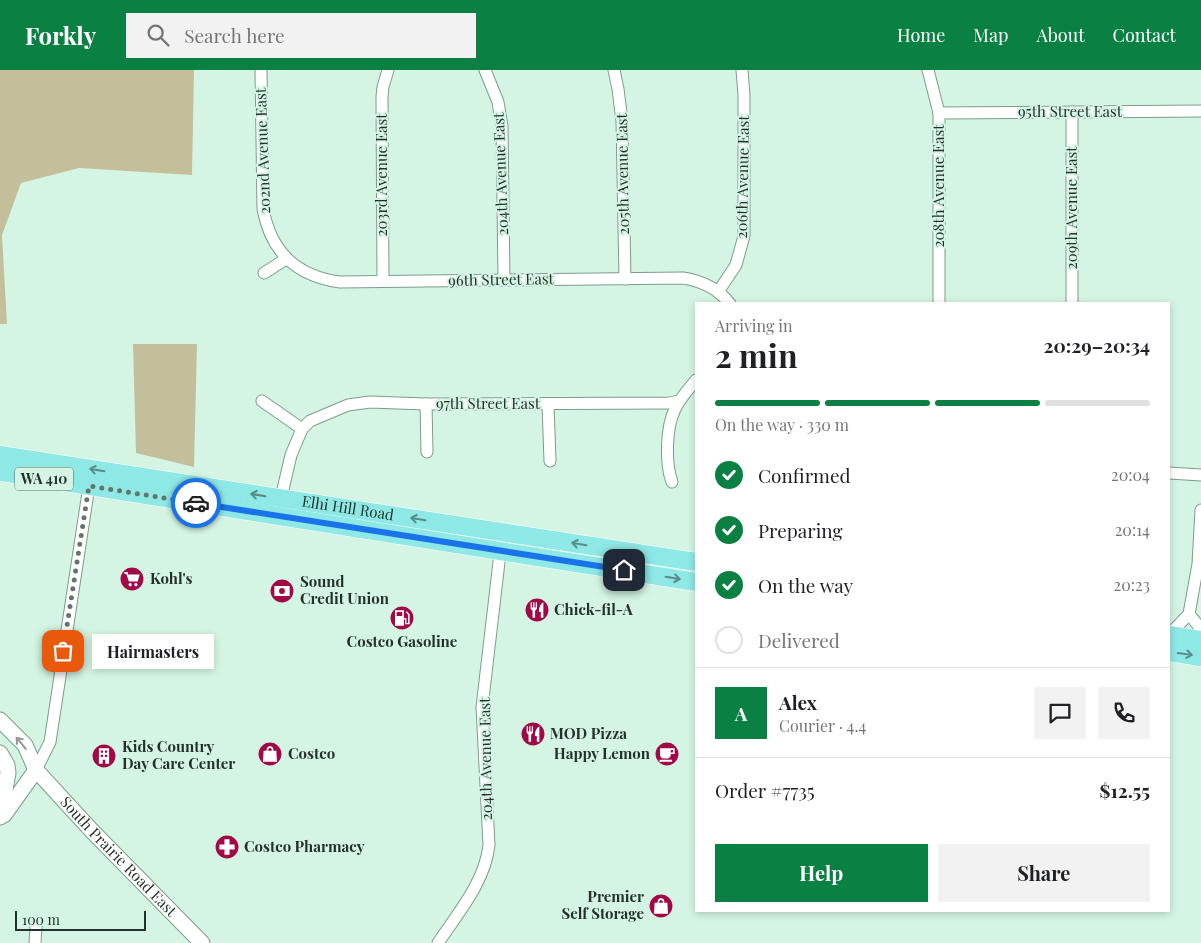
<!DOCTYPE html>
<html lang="en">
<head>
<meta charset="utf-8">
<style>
  :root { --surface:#fff; --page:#f2f2f2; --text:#202124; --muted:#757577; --line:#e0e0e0; --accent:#0b8043 }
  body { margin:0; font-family:"Playfair Display",serif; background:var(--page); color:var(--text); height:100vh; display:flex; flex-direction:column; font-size:19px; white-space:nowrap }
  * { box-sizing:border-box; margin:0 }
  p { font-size:16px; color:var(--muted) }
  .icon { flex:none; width:28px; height:28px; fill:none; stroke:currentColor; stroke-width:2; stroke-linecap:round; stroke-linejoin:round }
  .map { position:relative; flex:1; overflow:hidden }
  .panel { position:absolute; left:695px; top:232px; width:475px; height:610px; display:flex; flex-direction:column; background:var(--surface); border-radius:0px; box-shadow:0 2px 8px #0003 }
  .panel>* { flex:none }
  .scale { position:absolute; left:15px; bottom:12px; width:131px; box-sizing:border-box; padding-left:5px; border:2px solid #24312a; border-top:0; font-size:14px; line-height:18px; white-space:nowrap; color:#24312a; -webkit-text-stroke:4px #d4f5e3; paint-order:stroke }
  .pin { position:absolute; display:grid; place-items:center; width:42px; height:42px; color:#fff; margin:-21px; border-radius:10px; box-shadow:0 2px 8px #0006 }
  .courier { position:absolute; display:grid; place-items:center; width:50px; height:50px; margin:-25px; border:4px solid #1a73e8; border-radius:50%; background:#fff; color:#222; box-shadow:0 1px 6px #0007 }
  .bubble { position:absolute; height:35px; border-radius:0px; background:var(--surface); box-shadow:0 2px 8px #0003; font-size:16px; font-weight:700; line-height:35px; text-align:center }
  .overview em { font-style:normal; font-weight:700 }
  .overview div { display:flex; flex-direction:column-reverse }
  .overview { display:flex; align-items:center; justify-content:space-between; height:85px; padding:0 20px }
  h1 { font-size:32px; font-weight:700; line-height:38px }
  .bar { display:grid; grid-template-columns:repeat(4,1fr); gap:8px 5px; align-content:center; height:60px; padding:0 20px }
  .bar i { height:6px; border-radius:4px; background:var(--line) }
  .bar .current { background:var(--accent) }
  .bar p { grid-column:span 4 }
  .line { display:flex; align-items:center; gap:12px; padding:0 20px; border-top:1px solid var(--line) }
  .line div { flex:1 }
  .round { display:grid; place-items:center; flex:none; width:52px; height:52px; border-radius:0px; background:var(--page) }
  ol { padding:0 20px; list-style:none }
  li { display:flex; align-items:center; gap:15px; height:55px }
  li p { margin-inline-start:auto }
  li .icon { padding:5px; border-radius:50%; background:var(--accent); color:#fff; stroke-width:4 }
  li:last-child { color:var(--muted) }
  li i { width:28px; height:28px; border:2px solid var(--line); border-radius:50% }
  .primary-button { display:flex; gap:10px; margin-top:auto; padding:10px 20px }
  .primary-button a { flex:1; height:58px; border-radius:0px; background:var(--accent); color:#fff; font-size:20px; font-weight:700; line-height:58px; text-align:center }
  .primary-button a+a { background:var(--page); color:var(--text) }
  header { display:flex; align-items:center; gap:30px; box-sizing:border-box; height:70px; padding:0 25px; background:var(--accent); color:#fff }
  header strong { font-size:24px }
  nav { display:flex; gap:28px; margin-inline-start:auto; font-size:18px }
  .search { width:350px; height:45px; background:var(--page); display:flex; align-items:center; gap:12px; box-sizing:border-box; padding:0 18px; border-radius:0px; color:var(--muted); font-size:19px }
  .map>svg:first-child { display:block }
</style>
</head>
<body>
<header>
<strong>Forkly</strong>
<div class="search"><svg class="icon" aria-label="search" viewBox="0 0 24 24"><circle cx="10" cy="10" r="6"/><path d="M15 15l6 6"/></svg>Search here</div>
<nav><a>Home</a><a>Map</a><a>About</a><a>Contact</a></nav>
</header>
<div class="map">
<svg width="1201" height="873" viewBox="0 0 1201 873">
  <rect width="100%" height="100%" fill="#d4f5e3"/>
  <g fill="#c4bf9b">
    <path d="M0,0H194L192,105L79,98L21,113L2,165L7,254H0Z"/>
    <path d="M133,274H197L194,397L136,383Z"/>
  </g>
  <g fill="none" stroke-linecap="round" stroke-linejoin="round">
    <defs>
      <g id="street">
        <path d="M261,0L263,139C271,182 296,206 340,212L683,208C702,211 718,218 730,234"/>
        <path d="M485,0L498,32L502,56L504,210"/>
        <path d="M614,0L618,19L622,51L625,209"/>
        <path d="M928,0L939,43V234"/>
        <path d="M939,43L1201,41"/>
        <path d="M264,203L286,189"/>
        <path d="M383,211L382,27L383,17L388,0"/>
        <path d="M718,222L736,195L744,166V25L742,0"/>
        <path d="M1072,234V42"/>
        <path d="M262,331L302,359"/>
        <path d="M426,334L427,382"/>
        <path d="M548,334L550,391"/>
        <path d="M1169,403L1201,405"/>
        <path d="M672,412C665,393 666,357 675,339C680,328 689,319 696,310"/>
        <path d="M281,428L291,385L302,359L310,351L348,335L370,332L426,334L669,333L679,331"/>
        <path d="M1189,544L1198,494L1201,440"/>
        <path d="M1169,565L1189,544L1201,559"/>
        <path d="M36,700L50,672L89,416"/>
        <path d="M35,873L36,857"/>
        <path d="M438,873C458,843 485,812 489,775L482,637L501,475"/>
      </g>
      <g id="secondary">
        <path id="s1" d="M0,650L25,675L36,700L92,761L202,873"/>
        <path d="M0,683L7,695L8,703L0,747"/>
        <path d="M4,745L36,700"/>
      </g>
      <g id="primary">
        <path id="s2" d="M0,385L696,492"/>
        <path d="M0,402L696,512"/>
        <path d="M1169,565L1201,570"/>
        <path d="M1169,582L1201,587"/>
      </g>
    </defs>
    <use href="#street" stroke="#7d9c8c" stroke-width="13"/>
    <use href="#secondary" stroke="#7d9c8c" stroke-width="17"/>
    <use href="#primary" stroke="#fff" stroke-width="19"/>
    <use href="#street" stroke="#fff" stroke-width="11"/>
    <use href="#secondary" stroke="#fff" stroke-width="15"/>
    <use href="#primary" stroke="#8ee8e5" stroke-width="18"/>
  </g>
  <defs><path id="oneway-shaft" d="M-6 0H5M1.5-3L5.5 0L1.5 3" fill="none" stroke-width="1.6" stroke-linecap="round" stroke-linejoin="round" transform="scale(1.25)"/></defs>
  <g stroke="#598c88">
    <use href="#oneway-shaft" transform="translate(97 400) rotate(-171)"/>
    <use href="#oneway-shaft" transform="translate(258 425) rotate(-171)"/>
    <use href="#oneway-shaft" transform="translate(418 449) rotate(-171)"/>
    <use href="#oneway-shaft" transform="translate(579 474) rotate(-171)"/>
    <use href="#oneway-shaft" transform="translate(673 508) rotate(9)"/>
    <use href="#oneway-shaft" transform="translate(1185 584) rotate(8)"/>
  </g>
  <use stroke="#929894" href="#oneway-shaft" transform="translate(21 673) rotate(-129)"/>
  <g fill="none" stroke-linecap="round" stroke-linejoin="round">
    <path stroke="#62766b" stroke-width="5" stroke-dasharray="0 9" d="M63,581L89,416L196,433"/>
    <path stroke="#1a73e8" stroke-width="6" d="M196,433L624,500"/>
  </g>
  <defs>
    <symbol id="supermarket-disc" viewBox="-11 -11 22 22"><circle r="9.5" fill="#a20845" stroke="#d4f5e3"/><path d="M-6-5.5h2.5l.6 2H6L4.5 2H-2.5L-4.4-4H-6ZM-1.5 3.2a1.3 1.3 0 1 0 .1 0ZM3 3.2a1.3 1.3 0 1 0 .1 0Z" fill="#fff"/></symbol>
    <symbol id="bank-disc" viewBox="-11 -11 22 22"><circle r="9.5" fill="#a20845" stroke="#d4f5e3"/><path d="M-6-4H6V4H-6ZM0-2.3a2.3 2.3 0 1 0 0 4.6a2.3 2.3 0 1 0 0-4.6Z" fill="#fff"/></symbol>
    <symbol id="restaurant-disc" viewBox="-11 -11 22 22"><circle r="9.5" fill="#a20845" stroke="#d4f5e3"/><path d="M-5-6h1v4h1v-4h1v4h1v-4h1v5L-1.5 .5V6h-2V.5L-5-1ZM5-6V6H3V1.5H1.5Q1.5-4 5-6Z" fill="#fff"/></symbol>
    <symbol id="fuel-disc" viewBox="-11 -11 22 22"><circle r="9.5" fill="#a20845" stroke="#d4f5e3"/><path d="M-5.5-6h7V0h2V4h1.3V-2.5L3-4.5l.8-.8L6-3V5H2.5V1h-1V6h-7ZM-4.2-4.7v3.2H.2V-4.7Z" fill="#fff"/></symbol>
    <symbol id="shop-disc" viewBox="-11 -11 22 22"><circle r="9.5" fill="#a20845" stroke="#d4f5e3"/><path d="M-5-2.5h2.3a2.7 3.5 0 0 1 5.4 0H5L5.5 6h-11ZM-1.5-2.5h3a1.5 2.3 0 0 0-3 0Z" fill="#fff"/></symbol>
    <symbol id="cafe-disc" viewBox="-11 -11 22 22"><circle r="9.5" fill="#a20845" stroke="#d4f5e3"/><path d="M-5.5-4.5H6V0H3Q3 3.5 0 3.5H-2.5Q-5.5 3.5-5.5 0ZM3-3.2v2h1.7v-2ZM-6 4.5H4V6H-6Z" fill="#fff"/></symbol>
    <symbol id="building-disc" viewBox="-11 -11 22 22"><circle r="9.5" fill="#a20845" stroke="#d4f5e3"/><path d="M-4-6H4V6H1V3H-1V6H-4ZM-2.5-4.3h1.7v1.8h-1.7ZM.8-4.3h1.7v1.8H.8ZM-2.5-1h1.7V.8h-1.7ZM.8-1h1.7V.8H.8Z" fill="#fff"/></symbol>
    <symbol id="pharmacy-disc" viewBox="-11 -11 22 22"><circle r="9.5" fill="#a20845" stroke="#d4f5e3"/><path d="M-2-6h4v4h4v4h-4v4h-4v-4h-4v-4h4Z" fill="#fff"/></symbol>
  </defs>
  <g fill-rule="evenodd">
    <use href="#supermarket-disc" x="118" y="495" width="28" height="28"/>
    <use href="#bank-disc" x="268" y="507" width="28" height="28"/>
    <use href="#restaurant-disc" x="523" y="526" width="28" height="28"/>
    <use href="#fuel-disc" x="388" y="534" width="28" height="28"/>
    <use href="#restaurant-disc" x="519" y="650" width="28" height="28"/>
    <use href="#shop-disc" x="256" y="670" width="28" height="28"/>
    <use href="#cafe-disc" x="653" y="670" width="28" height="28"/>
    <use href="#building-disc" x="90" y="672" width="28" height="28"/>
    <use href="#pharmacy-disc" x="213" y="763" width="28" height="28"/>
    <use href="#shop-disc" x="647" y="822" width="28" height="28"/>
  </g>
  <g text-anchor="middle" stroke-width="4" stroke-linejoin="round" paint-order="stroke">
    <rect fill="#d4f5e3" stroke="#596c62" stroke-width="1" x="15" y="397.5" width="58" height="23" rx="4"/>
    <g font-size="14" font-weight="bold" fill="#24312a">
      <text x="44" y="414">WA 410</text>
    </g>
    <g font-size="15" fill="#24312a" stroke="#d4f5e3">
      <text x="1070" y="47">95th Street East</text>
      <text transform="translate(263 81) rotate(-92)" y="5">202nd Avenue East</text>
      <text transform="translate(501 104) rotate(-92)" y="5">204th Avenue East</text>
      <text transform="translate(623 104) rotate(-91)" y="5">205th Avenue East</text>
      <text transform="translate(382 105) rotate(-90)" y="5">203rd Avenue East</text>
      <text transform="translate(743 107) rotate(-89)" y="5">206th Avenue East</text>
      <text transform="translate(939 116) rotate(-90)" y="5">208th Avenue East</text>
      <text transform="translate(1072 138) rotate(-90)" y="5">209th Avenue East</text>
      <text transform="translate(501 210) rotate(-1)" y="5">96th Street East</text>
      <text x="488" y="339">97th Street East</text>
      <text dy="5" stroke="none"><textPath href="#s2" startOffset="352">Elhi Hill Road</textPath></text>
      <text transform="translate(486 689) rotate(-91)" y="5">204th Avenue East</text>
      <text dy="5" stroke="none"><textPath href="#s1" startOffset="182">South Prairie Road East</textPath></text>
    </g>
    <g font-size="15" font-weight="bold" fill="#24312a" stroke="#d4f5e3" text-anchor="start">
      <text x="150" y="514">Kohl's</text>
      <text x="300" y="517">Sound<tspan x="300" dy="17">Credit Union</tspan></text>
      <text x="554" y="545">Chick-fil-A</text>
      <text x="402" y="577" text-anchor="middle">Costco Gasoline</text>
      <text x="550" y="669">MOD Pizza</text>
      <text x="122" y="682">Kids Country<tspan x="122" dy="17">Day Care Center</tspan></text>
      <text x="288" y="689">Costco</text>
      <text x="650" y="689" text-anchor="end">Happy Lemon</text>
      <text x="244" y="782">Costco Pharmacy</text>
      <text x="644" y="832" text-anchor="end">Premier<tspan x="644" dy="17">Self Storage</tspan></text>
    </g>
  </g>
</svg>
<div class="scale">100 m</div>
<div class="pin" style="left:63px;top:581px;background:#ea580c"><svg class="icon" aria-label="bag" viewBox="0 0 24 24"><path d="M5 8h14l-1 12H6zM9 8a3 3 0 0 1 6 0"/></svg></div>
<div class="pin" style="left:624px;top:500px;background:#1f2937"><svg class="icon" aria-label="home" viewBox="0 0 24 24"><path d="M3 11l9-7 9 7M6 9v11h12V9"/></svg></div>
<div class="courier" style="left:196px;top:433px"><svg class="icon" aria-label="car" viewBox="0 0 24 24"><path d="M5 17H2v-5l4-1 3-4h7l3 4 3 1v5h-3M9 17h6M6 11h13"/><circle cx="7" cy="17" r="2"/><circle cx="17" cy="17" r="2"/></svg></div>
<div class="bubble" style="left:92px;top:564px;width:122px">Hairmasters</div>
<section class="panel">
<div class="overview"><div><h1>2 min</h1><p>Arriving in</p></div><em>20:29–20:34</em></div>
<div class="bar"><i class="current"></i><i class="current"></i><i class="current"></i><i></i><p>On the way · 330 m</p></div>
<ol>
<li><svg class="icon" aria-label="check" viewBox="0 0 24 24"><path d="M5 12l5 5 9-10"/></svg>Confirmed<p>20:04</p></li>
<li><svg class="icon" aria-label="check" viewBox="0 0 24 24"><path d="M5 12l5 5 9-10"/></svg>Preparing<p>20:14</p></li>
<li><svg class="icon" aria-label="check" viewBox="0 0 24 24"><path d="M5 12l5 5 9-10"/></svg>On the way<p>20:23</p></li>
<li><i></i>Delivered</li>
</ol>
<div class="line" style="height:90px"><b class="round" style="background:var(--accent);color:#fff">A</b><div><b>Alex</b><p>Courier · 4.4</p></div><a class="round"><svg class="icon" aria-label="chat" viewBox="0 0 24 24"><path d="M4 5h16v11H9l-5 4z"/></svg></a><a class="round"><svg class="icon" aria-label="phone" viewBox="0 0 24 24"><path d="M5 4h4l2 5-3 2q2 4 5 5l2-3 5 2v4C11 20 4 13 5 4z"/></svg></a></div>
<div class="line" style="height:65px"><div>Order #7735</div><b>$12.55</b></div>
<div class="primary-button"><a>Help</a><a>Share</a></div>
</section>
</div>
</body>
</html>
